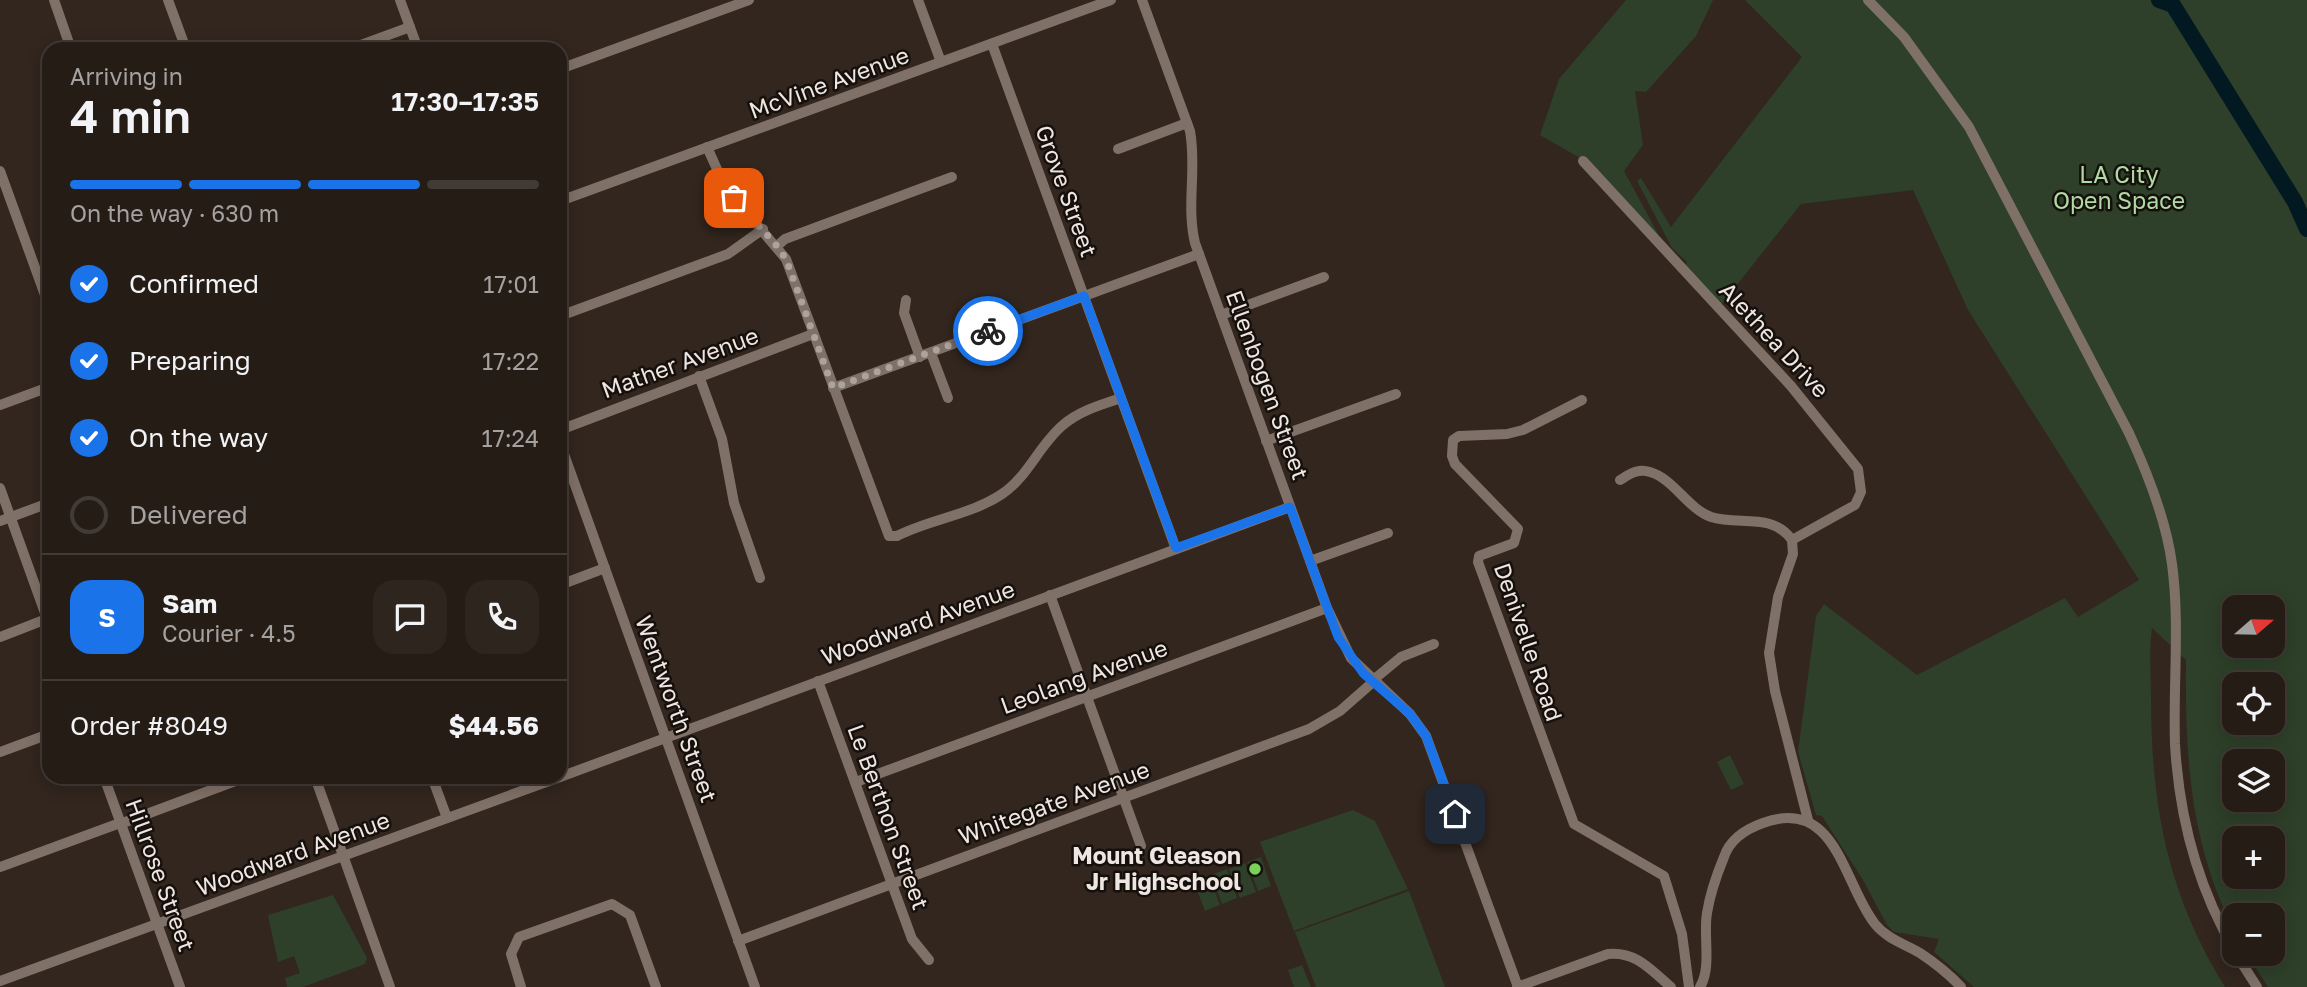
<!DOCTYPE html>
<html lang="en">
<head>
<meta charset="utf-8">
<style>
  :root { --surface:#261c16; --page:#2e251f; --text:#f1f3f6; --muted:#a4a1a1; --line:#423a35; --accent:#1a73e8 }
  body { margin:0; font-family:"Golos Text",sans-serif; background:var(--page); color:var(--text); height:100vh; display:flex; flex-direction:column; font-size:26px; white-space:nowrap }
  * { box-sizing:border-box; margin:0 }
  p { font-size:23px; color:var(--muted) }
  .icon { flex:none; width:38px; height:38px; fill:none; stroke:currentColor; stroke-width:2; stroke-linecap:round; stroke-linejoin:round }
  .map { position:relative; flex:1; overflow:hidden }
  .details { position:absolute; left:42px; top:42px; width:525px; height:742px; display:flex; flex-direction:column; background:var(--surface); border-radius:21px; box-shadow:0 4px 18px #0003,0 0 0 2px var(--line) }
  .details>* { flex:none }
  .needle { width:46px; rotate:70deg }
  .buttons { position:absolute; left:2222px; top:595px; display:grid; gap:14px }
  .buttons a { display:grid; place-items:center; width:63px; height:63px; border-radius:14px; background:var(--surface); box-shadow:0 4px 18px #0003,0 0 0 2px var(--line); font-size:35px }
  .pin { position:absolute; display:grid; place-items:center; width:60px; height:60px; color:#fff; margin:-30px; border-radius:14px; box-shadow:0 4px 10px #0006 }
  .courier { position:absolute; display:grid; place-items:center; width:70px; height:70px; margin:-35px; border:5px solid #1a73e8; border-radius:50%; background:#fff; color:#222; box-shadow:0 2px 9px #0007 }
  .overview em { font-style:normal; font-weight:600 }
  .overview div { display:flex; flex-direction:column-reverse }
  .overview { display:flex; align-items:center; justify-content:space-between; height:119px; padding:0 28px }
  h1 { font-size:46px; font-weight:600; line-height:52px }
  .bar { display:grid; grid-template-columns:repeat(4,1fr); gap:10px 7px; align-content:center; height:84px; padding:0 28px }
  .bar i { height:9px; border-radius:5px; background:var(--line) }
  .bar .current { background:var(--accent) }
  .bar p { grid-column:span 4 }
  .line { display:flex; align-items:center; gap:18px; padding:0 28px; border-top:2px solid var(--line) }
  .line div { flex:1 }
  .round { display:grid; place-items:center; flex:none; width:74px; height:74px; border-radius:21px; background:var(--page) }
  ol { padding:0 28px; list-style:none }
  li { display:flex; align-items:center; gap:21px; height:77px }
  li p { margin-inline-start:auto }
  li .icon { padding:7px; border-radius:50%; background:var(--accent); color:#fff; stroke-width:4 }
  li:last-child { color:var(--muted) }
  li i { width:38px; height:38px; border:4px solid var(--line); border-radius:50% }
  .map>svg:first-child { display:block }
</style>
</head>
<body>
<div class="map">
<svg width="2307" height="987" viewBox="0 0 2307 987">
  <rect width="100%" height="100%" fill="#32261e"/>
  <g fill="#2e4029" fill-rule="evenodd">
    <path d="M1626,0H1713L1696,36L1646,92L1635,91L1643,145L1624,171L1664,245L1683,267L1687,262L1672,248L1637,181L1641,178L1671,227L1802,57L1745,0H2307V987H2268L2247,954H2273V915H2235V933C2190,842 2185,760 2186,660L2152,628C2149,650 2151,674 2151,697C2151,805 2167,893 2225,987H1974L1934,952L1939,939L1894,932L1887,925L1863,880L1822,816L1816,815L1798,752L1816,616L1824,604L1917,675L2065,598L2078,617L2139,580L1968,310L1913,190L1801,204L1717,310L1669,261L1625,204L1580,158L1540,135L1559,79ZM2235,607H2273V646H2235ZM2235,684H2273V723H2235ZM2235,761H2273V800H2235ZM2235,838H2273V877H2235Z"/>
    <path d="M1730,755L1744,784L1731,790L1717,762Z"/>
    <path d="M1353,810L1375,821L1408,889L1294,931L1260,842Z"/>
    <path d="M1261,857L1271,886L1258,891L1247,862Z"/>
    <path d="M1245,863L1256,892L1240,898L1229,869Z"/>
    <path d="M1227,869L1237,898L1222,904L1211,875Z"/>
    <path d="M1209,876L1220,905L1205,911L1194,882Z"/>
    <path d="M1409,891L1445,987H1316L1295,932Z"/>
    <path d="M333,895L367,958L365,964L303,987H287L285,978L300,973L294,956L278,962L268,915Z"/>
    <path d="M1302,965L1311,987H1294L1288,970Z"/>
  </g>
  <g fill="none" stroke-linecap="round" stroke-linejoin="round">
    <path stroke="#021921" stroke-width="16" d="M2159,0L2173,5L2295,202L2307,229"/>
    <g stroke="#807168" stroke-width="10">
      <path d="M54,0L71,49"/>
      <path d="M168,0L186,49"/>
      <path d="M400,0L418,49"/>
      <path d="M918,0L941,62"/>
      <path d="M1142,0L1190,131C1197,168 1186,206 1195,243L1327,608L1351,658L1410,714L1426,736L1518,987"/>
      <path d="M1868,0L1904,37L1969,127L2129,433C2148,474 2166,519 2172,564C2180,623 2173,684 2175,744C2179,816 2198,888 2235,951"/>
      <path d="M992,44L1176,549"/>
      <path d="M350,49L410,27"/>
      <path d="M560,69L749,0"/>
      <path d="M707,147L725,187L786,259L889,536H897C930,519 971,515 1002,494C1028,477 1039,445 1063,425C1079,411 1100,405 1121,398"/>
      <path d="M1118,149L1187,123"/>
      <path d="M1583,161L1791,386L1858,469L1861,492L1855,505L1792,540"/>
      <path d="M0,171L49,306"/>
      <path d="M560,201L1111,0"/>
      <path d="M777,246L785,239L952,177"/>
      <path d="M906,300L904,313L920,357"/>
      <path d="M1221,315L1324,277"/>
      <path d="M560,316L728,254L763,229"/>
      <path d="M931,353L948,398"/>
      <path d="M699,376L722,439L734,503L760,578"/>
      <path d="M833,388L1199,254"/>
      <path d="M1582,400L1523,430L1507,434L1459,436L1453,440L1452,456L1455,464L1518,529L1514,543L1479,556L1478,562L1574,824L1664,876L1682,934L1689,987"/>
      <path d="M0,405L49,387"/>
      <path d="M560,430L813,334"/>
      <path d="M1266,441L1396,394"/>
      <path d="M560,443L755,987"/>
      <path d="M1620,480C1630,474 1638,468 1650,472C1674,479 1687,508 1711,517C1739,526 1772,512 1792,540L1793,554L1778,597L1769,653L1775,691L1808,820"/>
      <path d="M0,488L49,624"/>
      <path d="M0,521L49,503"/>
      <path d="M1310,561L1388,533"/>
      <path d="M560,585L605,568"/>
      <path d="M1050,595L1141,846"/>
      <path d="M0,637L49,618"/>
      <path d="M818,681L912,939L929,960"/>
      <path d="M1372,681L1401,657L1434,644"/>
      <path d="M0,752L49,734"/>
      <path d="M104,777L180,987"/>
      <path d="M315,777L390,987"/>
      <path d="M432,777L447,818"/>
      <path d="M560,777L1290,507"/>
      <path d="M856,782L1327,608"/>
      <path d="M120,824L246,777"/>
      <path d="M0,867L120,823"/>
      <path d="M738,941L1309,729L1340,711L1373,682"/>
      <path d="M2236,954L2257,987"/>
      <path d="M0,981L560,777"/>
      <path d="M521,987L511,954L519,937L612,904L630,915L656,987"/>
      <path d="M1517,987L1608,954C1636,951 1651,970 1671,987"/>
      <path d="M1700,987C1712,968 1703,935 1707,913C1710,894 1717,874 1724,857C1730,839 1746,829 1763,823C1837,796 1843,884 1875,924C1887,939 1905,944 1920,953C1935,963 1949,974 1961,987"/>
    </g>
  </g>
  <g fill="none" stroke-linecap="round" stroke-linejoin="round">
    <path stroke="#ada39d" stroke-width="7" stroke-dasharray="0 12.6" d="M734,198L777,246L786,259L833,388L988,331"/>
    <path stroke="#1a73e8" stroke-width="9" d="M988,331L1084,296L1176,548L1290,507L1338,637L1363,673L1410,714L1426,736L1455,814"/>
  </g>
  <circle fill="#7ad157" stroke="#16100d" stroke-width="2.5" cx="1255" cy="869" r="7"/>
  <g text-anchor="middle" stroke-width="5" stroke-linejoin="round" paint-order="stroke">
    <g font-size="23" fill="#efe6e1" stroke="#16100d">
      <text transform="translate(829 83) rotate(-20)" y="8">McVine Avenue</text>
      <text transform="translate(1066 191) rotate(70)" y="8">Grove Street</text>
      <text transform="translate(1774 340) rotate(47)" y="8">Alethea Drive</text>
      <text transform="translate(680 363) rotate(-20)" y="8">Mather Avenue</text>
      <text transform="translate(1267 385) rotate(70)" y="8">Ellenbogen Street</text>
      <text transform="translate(918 623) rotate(-20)" y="8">Woodward Avenue</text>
      <text transform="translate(1528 642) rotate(71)" y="8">Denivelle Road</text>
      <text transform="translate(1084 677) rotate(-20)" y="8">Leolang Avenue</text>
      <text transform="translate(676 709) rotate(70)" y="8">Wentworth Street</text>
      <text transform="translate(1054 803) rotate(-20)" y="8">Whitegate Avenue</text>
      <text transform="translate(888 817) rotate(70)" y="8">Le Berthon Street</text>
      <text transform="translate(293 854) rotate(-20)" y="8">Woodward Avenue</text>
      <text transform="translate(160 875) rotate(70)" y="8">Hillrose Street</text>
    </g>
    <g font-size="23" fill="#b0daa4" stroke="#16100d">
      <text x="2119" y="183">LA City<tspan x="2119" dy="26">Open Space</tspan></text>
    </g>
    <g font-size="23" font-weight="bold" fill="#efe6e1" stroke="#16100d" text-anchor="end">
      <text x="1241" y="864">Mount Gleason<tspan x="1241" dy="26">Jr Highschool</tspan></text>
    </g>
  </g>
</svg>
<div class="buttons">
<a><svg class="needle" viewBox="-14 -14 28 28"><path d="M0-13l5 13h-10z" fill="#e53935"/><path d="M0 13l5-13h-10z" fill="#a4a1a1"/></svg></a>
<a><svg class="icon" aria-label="locate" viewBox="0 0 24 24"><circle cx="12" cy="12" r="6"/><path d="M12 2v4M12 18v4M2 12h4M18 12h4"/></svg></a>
<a><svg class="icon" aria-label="layers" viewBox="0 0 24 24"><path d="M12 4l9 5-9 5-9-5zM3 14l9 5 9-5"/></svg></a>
<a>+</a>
<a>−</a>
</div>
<div class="pin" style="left:734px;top:198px;background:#ea580c"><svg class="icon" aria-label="bag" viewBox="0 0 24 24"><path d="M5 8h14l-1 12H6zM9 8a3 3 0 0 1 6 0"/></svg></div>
<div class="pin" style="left:1455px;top:814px;background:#1f2937"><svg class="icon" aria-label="home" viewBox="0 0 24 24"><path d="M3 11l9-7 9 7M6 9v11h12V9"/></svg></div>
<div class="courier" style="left:988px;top:331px"><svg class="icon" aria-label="bike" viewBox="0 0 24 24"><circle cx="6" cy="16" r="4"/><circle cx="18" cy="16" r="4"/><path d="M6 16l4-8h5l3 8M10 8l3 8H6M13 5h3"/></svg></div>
<section class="details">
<div class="overview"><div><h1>4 min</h1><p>Arriving in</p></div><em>17:30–17:35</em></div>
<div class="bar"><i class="current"></i><i class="current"></i><i class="current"></i><i></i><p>On the way · 630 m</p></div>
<ol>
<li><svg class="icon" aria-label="check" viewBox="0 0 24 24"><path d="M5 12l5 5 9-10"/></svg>Confirmed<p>17:01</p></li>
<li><svg class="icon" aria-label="check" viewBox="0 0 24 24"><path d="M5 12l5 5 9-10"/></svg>Preparing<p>17:22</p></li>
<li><svg class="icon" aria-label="check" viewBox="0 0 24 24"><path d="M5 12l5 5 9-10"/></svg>On the way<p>17:24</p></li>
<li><i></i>Delivered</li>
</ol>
<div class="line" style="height:126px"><b class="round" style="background:var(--accent);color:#fff">S</b><div><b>Sam</b><p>Courier · 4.5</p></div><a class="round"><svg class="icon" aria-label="chat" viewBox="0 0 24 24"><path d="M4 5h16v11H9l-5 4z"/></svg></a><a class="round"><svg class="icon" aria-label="phone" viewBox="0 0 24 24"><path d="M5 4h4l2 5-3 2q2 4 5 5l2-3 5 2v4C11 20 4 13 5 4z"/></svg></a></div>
<div class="line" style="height:91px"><div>Order #8049</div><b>$44.56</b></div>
</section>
</div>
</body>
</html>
